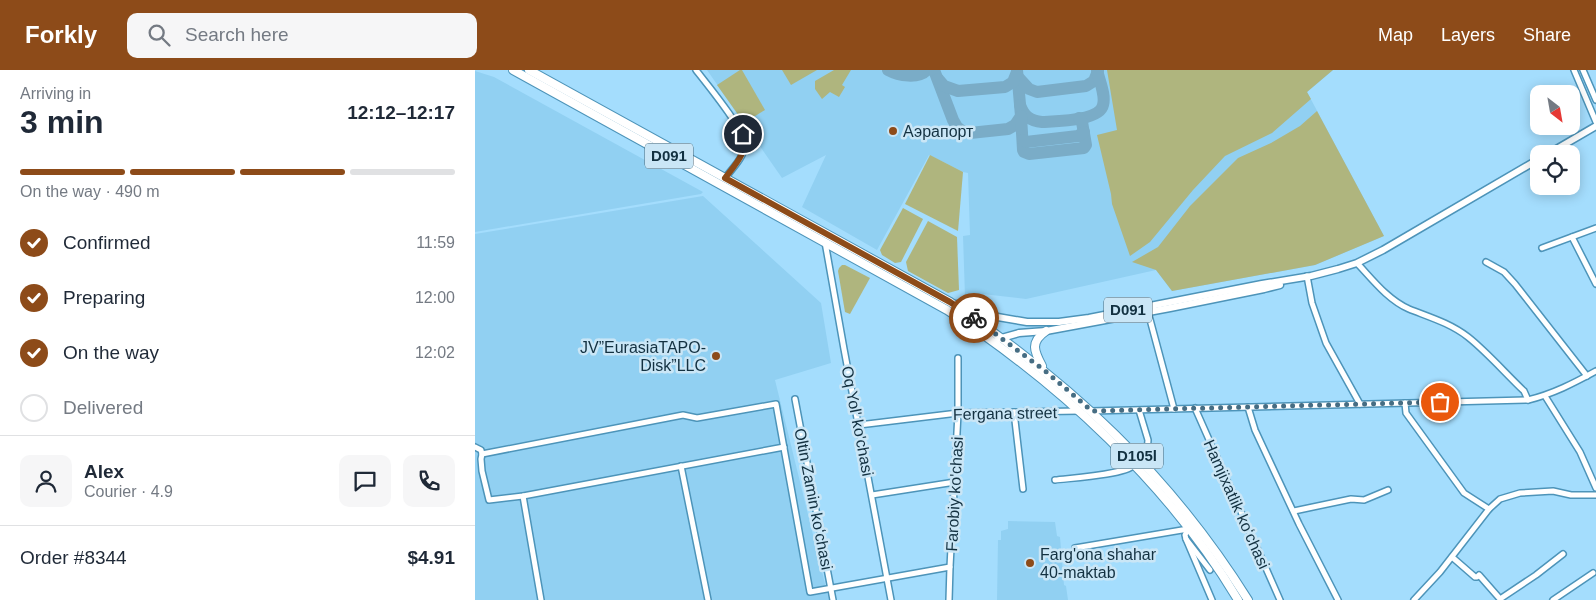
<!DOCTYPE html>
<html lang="en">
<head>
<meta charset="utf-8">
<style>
  :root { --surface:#fff; --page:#f6f6f7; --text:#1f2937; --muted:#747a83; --line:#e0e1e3; --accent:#8d4b19 }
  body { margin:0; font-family:Helvetica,sans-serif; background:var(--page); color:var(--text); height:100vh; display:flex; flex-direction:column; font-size:19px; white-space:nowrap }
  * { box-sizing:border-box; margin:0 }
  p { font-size:16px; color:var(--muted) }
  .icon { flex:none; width:28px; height:28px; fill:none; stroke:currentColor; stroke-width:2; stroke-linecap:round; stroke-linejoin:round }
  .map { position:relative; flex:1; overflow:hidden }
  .details { display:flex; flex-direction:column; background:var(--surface); width:475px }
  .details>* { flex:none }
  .needle { width:32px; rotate:149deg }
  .buttons { position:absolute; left:1055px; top:15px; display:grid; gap:10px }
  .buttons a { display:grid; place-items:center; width:50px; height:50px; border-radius:10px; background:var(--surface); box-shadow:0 2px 12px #0003; font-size:25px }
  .pin { position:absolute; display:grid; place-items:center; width:42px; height:42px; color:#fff; margin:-21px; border:2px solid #fff; border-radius:50%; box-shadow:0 1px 5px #0007 }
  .courier { position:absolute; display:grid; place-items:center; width:50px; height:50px; margin:-25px; border:4px solid #8d4b19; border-radius:50%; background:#fff; color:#222; box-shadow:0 1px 6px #0007 }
  .summary em { font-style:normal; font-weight:700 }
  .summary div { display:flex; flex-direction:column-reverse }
  .summary { display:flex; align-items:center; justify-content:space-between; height:85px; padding:0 20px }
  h1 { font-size:32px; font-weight:700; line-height:38px }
  .bar { display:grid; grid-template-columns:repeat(4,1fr); gap:8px 5px; align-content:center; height:60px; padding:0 20px }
  .bar i { height:6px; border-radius:4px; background:var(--line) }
  .bar .on { background:var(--accent) }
  .bar p { grid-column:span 4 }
  .line { display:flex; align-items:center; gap:12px; padding:0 20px; border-top:1px solid var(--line) }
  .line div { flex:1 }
  .round { display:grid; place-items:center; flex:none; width:52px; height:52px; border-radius:10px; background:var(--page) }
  ol { padding:0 20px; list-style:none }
  li { display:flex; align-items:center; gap:15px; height:55px }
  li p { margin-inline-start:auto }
  li .icon { padding:5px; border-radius:50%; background:var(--accent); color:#fff; stroke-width:4 }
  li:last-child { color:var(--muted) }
  li i { width:28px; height:28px; border:2px solid var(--line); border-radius:50% }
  header { display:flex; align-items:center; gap:30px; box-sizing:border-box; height:70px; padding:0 25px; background:var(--accent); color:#fff }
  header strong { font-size:24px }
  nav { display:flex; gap:28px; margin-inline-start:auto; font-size:18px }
  .search { width:350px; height:45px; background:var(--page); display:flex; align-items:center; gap:12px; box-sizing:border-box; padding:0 18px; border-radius:10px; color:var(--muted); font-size:19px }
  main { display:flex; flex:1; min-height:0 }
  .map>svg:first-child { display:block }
</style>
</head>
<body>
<header>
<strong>Forkly</strong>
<div class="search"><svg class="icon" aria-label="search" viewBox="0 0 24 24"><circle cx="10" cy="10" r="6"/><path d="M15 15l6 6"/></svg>Search here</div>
<nav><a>Map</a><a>Layers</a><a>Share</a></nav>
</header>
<main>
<section class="details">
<div class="summary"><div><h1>3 min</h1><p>Arriving in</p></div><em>12:12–12:17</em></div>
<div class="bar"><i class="on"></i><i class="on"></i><i class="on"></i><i></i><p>On the way · 490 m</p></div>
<ol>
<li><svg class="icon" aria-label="check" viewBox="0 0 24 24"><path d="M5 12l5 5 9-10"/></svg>Confirmed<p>11:59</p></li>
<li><svg class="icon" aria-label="check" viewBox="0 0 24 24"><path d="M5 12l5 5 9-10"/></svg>Preparing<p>12:00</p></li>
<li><svg class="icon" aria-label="check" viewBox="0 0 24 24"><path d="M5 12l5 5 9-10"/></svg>On the way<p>12:02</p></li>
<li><i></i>Delivered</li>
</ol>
<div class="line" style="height:90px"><a class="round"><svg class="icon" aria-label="person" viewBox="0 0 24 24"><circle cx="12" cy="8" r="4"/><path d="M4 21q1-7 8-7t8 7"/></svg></a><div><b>Alex</b><p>Courier · 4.9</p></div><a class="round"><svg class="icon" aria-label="chat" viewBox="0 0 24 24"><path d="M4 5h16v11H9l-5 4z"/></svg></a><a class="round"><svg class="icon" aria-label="phone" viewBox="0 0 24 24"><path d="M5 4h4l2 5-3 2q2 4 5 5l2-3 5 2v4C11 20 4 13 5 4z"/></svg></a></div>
<div class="line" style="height:65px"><div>Order #8344</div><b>$4.91</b></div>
</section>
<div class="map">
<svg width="1121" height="530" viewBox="0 0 1121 530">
  <rect width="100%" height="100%" fill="#a4ddfd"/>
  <g fill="#91d0f2">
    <path d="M232,0H858L832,22L909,166L840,195L697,221L681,200L551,229L508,224L490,226L488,166L495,165L493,103L488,102L454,85L402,180L327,137L351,85L307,108Z"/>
    <path d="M0,1L19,7L228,122L226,124L0,162Z"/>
    <path d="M228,126L346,233L356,293L300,310L354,530H0V164Z"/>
    <path d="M533,451L580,452L582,466L585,467L589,515L591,516L593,530H522L523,470H526V461L533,459Z"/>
  </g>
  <g fill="#afb57e">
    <path d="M265,0H267L290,40L269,53L242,15Z"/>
    <path d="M307,0H342L316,15Z"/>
    <path d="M359,0H376L367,15L370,17L364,27L355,22L347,29L340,19V11Z"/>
    <path d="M632,0H858L832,22L836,29L797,63L750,86L718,120L675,172L655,186L637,134L636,124L622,65L642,60Z"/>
    <path d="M842,41L909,166L840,195L697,221L681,200L657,192L683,177L715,136L763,88L796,73L825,56Z"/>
    <path d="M455,85L488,102L483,161L430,134Z"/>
    <path d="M428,138L448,149L426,192L420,193L407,185L405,180Z"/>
    <path d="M453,151L482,167L484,220L473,223L433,201L431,192Z"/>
    <path d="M367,195H370L395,208L375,244L370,242L363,201L364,198Z"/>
  </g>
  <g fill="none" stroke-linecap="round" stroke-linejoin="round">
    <g stroke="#7aacc7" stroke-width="12">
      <path d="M413,0C424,6 443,9 452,0"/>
      <path d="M459,0L478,50L482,57L487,61L495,63L533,59L540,55L546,46L542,0"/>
      <path d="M543,7L554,19L562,22L611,16L619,11L623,1"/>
      <path d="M463,9L469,16L483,21L530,17L538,12L542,2"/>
      <path d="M545,35C549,46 555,51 567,52C581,51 625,51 628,35C631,25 624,10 622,0"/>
      <path d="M546,46L548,80L549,82L554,84L609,78L611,75L607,52L604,48"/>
      <path d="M548,70L551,72L603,66L609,62"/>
    </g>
    <defs>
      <g id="minor">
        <path d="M221,0C231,13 271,61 270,75C269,87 258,98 250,108"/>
        <path d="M1099,0L1121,52"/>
        <path d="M1108,0L1121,30"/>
        <path d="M1097,167L1121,214"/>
        <path d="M350,172L369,279L416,530"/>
        <path d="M1067,178L1121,158"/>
        <path d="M1011,192L1029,202L1040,214L1112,306"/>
        <path d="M882,193C897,209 913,230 934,239C954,247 975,253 993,267C1012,282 1031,304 1049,321L1053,330"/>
        <path d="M832,206L837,233L851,273L885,334"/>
        <path d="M673,242L699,339"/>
        <path d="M1070,326L1105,382L1121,418"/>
        <path d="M320,329L358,530"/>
        <path d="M930,333L931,343L989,423L1014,439"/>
        <path d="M773,337L780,360L824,454L863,530"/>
        <path d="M720,338L805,530"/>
        <path d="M664,340L673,370L671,396"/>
        <path d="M616,341L1053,330C1078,324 1099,313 1121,301"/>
        <path d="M539,342L548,419"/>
        <path d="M384,355L483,343L605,341"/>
        <path d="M0,377L6,380L7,384L6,389L7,401L14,430L48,426L309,377"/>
        <path d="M7,384L208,345L222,348L301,334L335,522L475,497"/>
        <path d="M206,396L233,530"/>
        <path d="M580,410C595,408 650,405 659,395"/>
        <path d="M397,425L480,412"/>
        <path d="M48,426L66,530"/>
        <path d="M819,441L876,429L889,430L913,420"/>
        <path d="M713,459L710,465L711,469L735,500"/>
        <path d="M711,469L737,530"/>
        <path d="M600,478L713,459"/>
        <path d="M977,487L1000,507H1002L1004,505L1025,529L1061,505L1088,484"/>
        <path d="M474,530L475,497L483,343V288"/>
        <path d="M939,530L965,502L1014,439L1025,429L1045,423L1078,421L1096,425H1121"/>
        <path d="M1078,530L1118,503"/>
      </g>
      <g id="major">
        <path d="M1073,84L1121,56"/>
        <path d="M481,234L511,245L552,252H584L614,248L787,214L836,206L863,199L882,193L908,180L1064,89"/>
        <path d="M523,269L544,263L571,261L695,238L789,219L805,215"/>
      </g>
      <g id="highway">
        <path d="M38,0L472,240C584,313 694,414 763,530"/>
        <path d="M54,0L475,232C597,314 694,404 773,530"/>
        <path d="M567,296C559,281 555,272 571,261"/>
      </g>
    </defs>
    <use href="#minor" stroke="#4d94b9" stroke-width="8"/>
    <use href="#major" stroke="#4d94b9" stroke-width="9"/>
    <use href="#highway" stroke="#4d94b9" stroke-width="10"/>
    <use href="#minor" stroke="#fff" stroke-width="5"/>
    <use href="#major" stroke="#fff" stroke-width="6"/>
    <use href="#highway" stroke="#fff" stroke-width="8"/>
  </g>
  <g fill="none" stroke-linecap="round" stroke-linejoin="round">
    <path stroke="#466d83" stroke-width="5" stroke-dasharray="0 9" d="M499,248L569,300L617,341L965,332"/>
    <path stroke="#8d4b19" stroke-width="6" d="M268,64C274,81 260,95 250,108L475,232L499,248"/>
  </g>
  <g fill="#8d4b19" stroke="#cae6f6" stroke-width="2">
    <circle cx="418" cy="61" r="5"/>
    <circle cx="241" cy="286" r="5"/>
    <circle cx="555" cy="493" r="5"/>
  </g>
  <g text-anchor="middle" stroke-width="5" stroke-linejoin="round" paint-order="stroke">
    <g fill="#cae6f6" stroke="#4a6777" stroke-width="1">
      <rect x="170" y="73.5" width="48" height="25" rx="4"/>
      <rect x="629" y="227.5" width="48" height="25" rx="4"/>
      <rect x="636" y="373.5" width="52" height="25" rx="4"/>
    </g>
    <g font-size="15" font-weight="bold" fill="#133141">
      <text x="194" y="91">D091</text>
      <text x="653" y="245">D091</text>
      <text x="662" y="391">D105l</text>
    </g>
    <g font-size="16" fill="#133141" stroke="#cae6f6" text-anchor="start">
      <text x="428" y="67">Аэрапорт</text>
      <text x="231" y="283" text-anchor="end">JV”EurasiaTAPO-<tspan x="231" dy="18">Disk”LLC</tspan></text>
      <text x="565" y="490">Farg'ona shahar<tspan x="565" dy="18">40-maktab</tspan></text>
    </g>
    <g font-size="16" fill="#133141" stroke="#cae6f6">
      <text transform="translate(530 343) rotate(-1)" y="6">Fergana street</text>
      <text transform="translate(383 351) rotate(79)" y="6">Oq Yol' ko'chasi</text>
      <text transform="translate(479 424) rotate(-87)" y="6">Farobiy ko'chasi</text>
      <text transform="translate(339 429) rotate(79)" y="6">Oltin Zamin koʻchasi</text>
      <text transform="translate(762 434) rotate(66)" y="6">Hamjixatlik koʻchasi</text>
    </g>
  </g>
</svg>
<div class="buttons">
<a><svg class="needle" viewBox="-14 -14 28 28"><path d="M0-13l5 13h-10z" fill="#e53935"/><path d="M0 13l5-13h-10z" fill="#747a83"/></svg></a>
<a><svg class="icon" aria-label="locate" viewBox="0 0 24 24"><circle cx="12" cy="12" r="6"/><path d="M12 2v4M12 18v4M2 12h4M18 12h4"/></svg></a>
</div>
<div class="pin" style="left:965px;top:332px;background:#ea580c"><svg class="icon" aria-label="bag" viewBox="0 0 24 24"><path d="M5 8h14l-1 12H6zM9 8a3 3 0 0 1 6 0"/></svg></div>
<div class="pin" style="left:268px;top:64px;background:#1f2937"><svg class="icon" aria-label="home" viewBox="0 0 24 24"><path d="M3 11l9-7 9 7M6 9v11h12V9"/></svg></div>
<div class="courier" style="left:499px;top:248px"><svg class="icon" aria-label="bike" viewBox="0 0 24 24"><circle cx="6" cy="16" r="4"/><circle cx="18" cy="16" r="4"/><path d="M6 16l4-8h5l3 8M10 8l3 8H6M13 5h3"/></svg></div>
</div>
</main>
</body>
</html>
